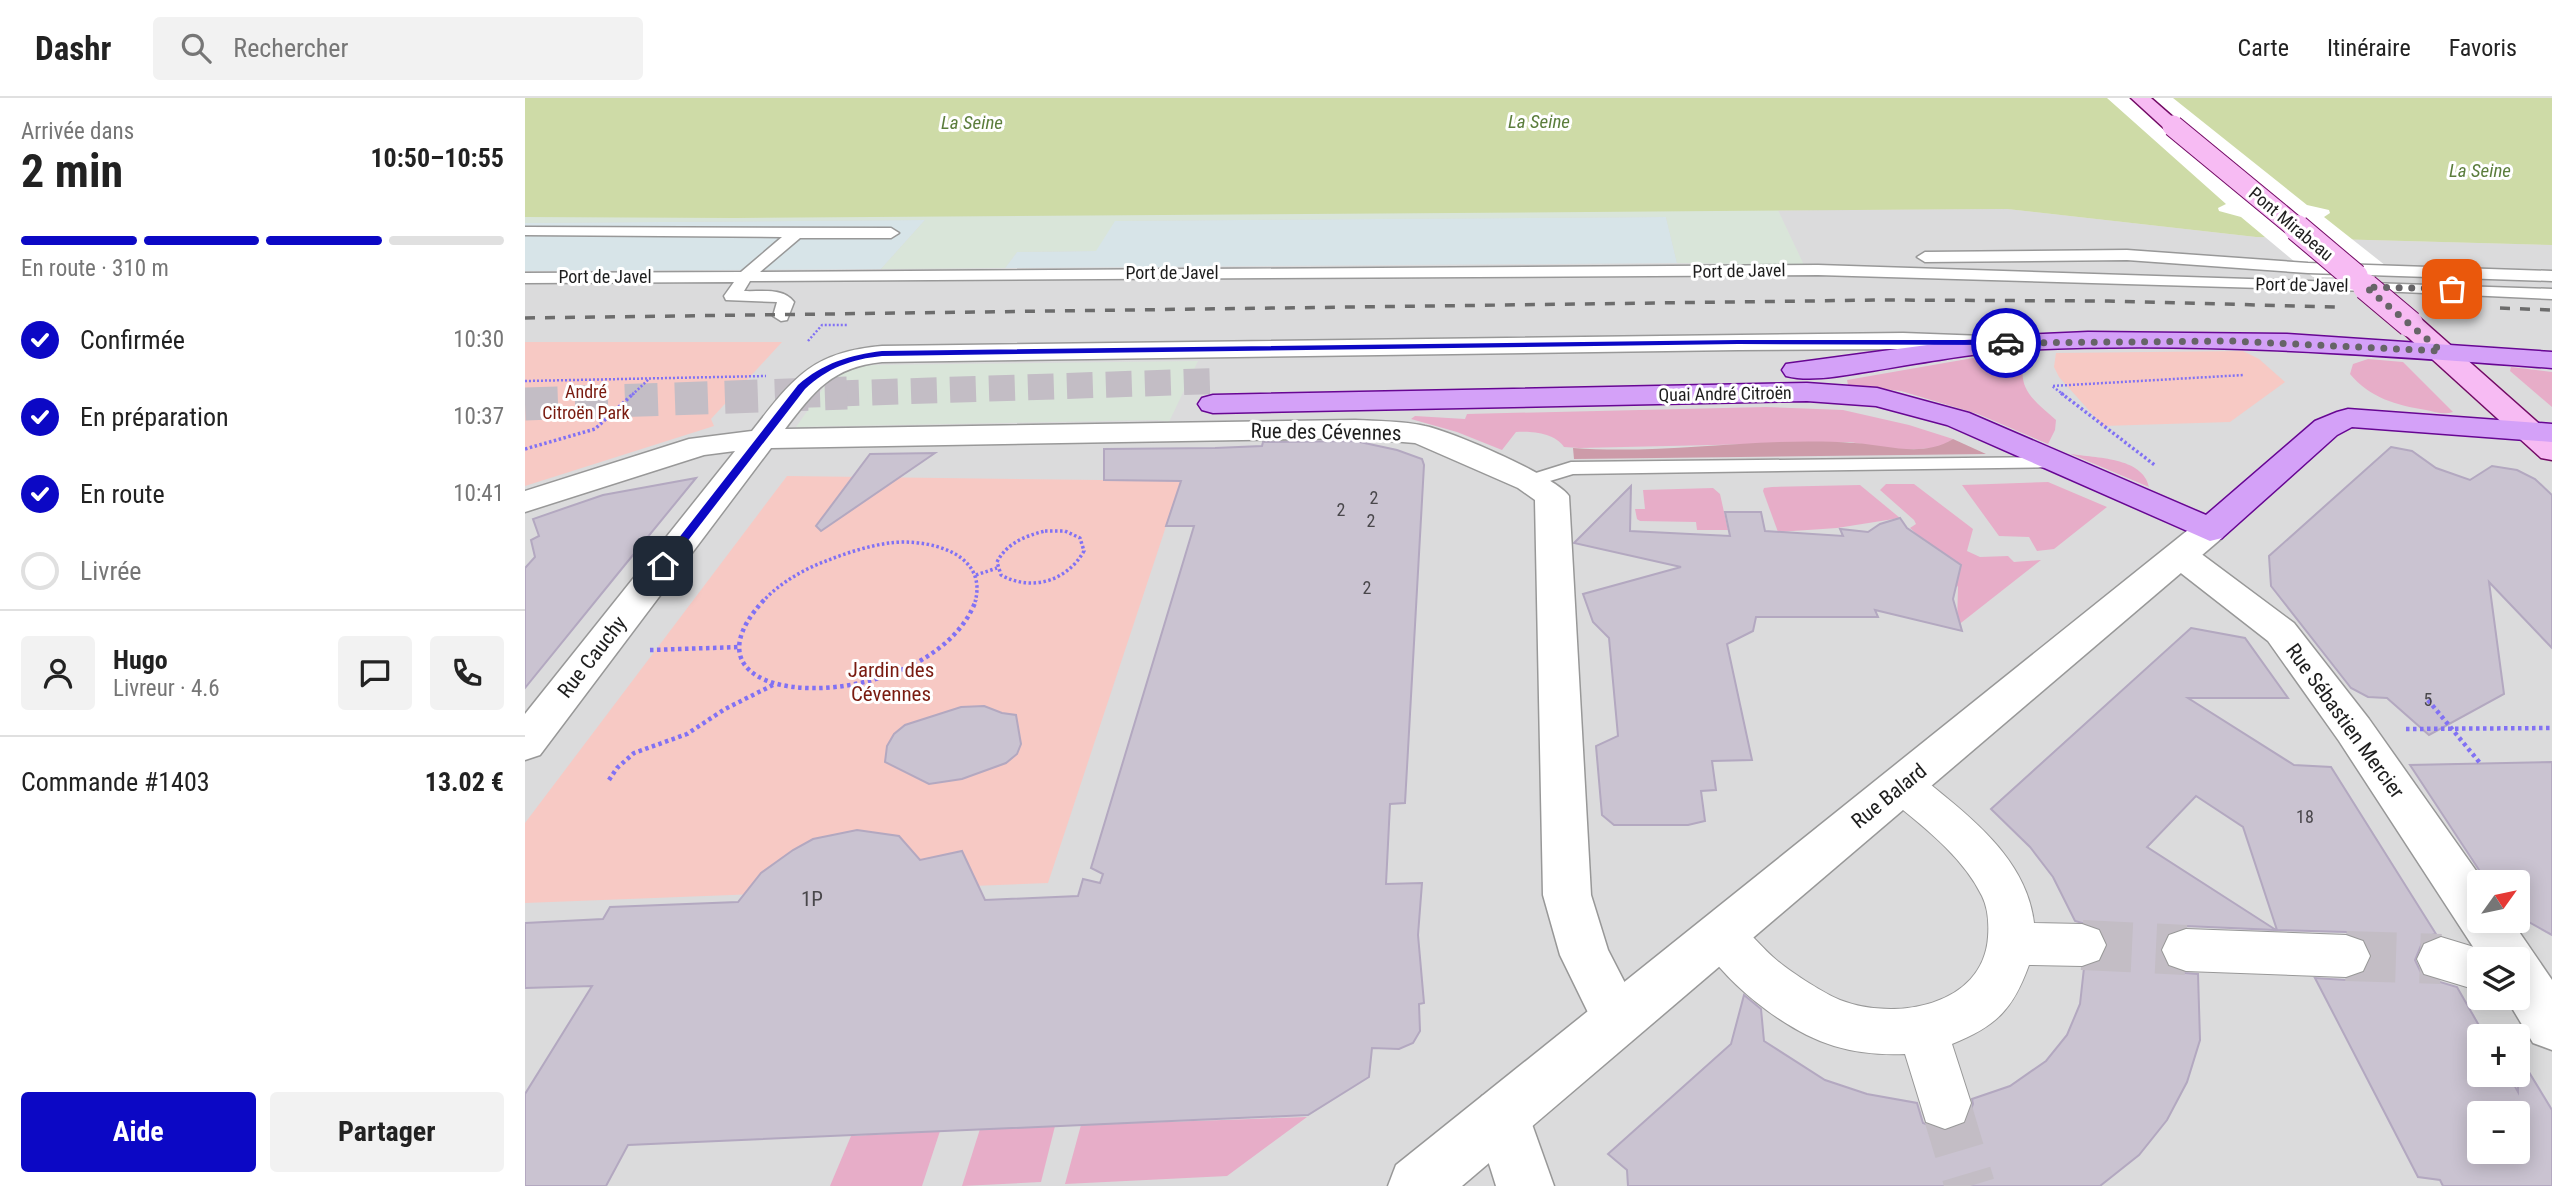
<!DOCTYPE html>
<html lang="fr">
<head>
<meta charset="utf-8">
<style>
  :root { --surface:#fff; --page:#f2f2f2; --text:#222; --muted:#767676; --line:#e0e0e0; --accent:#0c08c5 }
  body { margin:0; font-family:"Roboto Condensed",sans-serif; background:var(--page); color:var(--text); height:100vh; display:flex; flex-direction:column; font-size:26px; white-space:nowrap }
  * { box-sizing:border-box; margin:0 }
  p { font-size:23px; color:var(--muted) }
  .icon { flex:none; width:38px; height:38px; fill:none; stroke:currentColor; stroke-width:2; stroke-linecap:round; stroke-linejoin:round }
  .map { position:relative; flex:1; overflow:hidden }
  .side { display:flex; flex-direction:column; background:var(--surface); width:525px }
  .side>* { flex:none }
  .needle { width:46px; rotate:57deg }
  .controls { position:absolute; left:1942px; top:772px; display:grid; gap:14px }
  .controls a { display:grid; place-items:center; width:63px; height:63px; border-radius:7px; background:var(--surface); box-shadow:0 4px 18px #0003; font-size:35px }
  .pin { position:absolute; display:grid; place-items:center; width:60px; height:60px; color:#fff; margin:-30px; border-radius:14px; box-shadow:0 4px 10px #0006 }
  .courier { position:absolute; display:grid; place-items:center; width:70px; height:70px; margin:-35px; border:5px solid #0c08c5; border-radius:50%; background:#fff; color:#222; box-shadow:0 2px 9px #0007 }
  .overview em { font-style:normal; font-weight:700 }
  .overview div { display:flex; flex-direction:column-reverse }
  .overview { display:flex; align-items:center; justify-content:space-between; height:119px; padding:0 21px }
  h1 { font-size:46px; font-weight:700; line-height:52px }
  .bar { display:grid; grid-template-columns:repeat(4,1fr); gap:10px 7px; align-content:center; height:84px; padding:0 21px }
  .bar i { height:9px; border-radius:5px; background:var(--line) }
  .bar .selected { background:var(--accent) }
  .bar p { grid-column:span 4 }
  .line { display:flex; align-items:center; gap:18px; padding:0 21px; border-top:2px solid var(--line) }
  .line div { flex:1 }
  .round { display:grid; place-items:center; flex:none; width:74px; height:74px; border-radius:7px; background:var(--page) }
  ol { padding:0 21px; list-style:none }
  li { display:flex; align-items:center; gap:21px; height:77px }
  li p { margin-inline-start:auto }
  li .icon { padding:7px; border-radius:50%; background:var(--accent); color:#fff; stroke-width:4 }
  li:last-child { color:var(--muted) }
  li i { width:38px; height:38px; border:4px solid var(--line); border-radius:50% }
  .primary-button { display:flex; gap:14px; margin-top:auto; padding:14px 21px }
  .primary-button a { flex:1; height:80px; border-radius:7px; background:var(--accent); color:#fff; font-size:28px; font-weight:700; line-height:80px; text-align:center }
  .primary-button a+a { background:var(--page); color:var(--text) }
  header { display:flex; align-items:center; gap:42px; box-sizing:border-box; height:98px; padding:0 35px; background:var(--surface); border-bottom:2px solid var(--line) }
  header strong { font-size:33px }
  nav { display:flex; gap:38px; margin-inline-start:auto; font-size:24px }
  .search { width:490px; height:63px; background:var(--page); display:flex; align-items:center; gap:18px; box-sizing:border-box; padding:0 24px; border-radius:7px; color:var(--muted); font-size:26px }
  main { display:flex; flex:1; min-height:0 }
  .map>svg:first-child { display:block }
</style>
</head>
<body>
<header>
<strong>Dashr</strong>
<div class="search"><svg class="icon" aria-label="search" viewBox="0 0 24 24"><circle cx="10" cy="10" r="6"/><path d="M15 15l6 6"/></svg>Rechercher</div>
<nav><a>Carte</a><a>Itinéraire</a><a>Favoris</a></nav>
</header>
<main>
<section class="side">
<div class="overview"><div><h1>2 min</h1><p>Arrivée dans</p></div><em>10:50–10:55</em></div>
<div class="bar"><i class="selected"></i><i class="selected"></i><i class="selected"></i><i></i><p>En route · 310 m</p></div>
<ol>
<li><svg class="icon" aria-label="check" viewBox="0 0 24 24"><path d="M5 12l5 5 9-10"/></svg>Confirmée<p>10:30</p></li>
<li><svg class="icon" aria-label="check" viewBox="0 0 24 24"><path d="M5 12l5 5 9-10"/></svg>En préparation<p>10:37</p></li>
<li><svg class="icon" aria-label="check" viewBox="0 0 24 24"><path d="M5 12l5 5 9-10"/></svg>En route<p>10:41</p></li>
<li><i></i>Livrée</li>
</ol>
<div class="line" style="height:126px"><a class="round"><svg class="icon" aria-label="person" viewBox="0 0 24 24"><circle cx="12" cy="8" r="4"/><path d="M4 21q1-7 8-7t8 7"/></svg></a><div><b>Hugo</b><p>Livreur · 4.6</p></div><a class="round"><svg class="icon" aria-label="chat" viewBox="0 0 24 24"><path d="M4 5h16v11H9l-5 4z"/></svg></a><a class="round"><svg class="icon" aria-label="phone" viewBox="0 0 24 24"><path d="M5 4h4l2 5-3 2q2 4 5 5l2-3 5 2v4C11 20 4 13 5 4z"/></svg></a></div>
<div class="line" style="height:91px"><div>Commande #1403</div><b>13.02 €</b></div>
<div class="primary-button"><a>Aide</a><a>Partager</a></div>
</section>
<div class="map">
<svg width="2027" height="1088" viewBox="0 0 2027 1088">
  <rect width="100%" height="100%" fill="#ece5ef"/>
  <path fill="#dbdbdc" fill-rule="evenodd" d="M1482,111L1731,139L2027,147V1088H0V119ZM1955,784H1993V822H1955ZM1955,861H1993V900H1955ZM1955,938H1993V976H1955ZM1955,1015H1993V1054H1955Z"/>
  <g fill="#d7e4e8">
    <path d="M1141,119L1152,165L480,170L492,154L570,153L589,123Z"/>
    <path d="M400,122L356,171L0,173V125Z"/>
  </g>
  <g fill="#e7adc8">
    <path d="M1471,256L1499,265C1492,292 1512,305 1531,322L1530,332L1523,346L1453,316L1376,293L1323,287L1322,282Z"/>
    <path d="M1843,261L1878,264L1928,314C1919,317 1910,314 1901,312C1871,307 1845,300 1825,276L1828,266Z"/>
    <path d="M1986,269L2027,274V309L1985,273Z"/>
    <path d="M1241,309L1318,312L1384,327L1428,341L1414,350L1372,352L1325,344L1054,350L1039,349C1030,335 1007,333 991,334L977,352L932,334L886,321L890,318L940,321L942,316Z"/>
    <path d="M1546,356C1570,360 1618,359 1624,389Z"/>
    <path d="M1523,384L1582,409L1529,451L1512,453L1504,439L1474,438L1437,387Z"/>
    <path d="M1361,386H1389L1448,431L1442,453L1455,459L1483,458L1489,464L1516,462L1432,528L1433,489L1415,458L1385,430L1391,426L1389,422L1355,392Z"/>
    <path d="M1335,387L1375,420L1312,430L1253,434L1238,393L1239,390L1247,389Z"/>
    <path d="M1188,390L1195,396L1203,432H1172L1171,424L1115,423L1112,421L1110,411H1120L1118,392Z"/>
    <path d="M782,1019L702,1078L540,1086L556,1027Z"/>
    <path d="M530,1028L516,1084L437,1088L455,1031Z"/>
    <path d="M415,1033L397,1088H305L326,1038Z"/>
  </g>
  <path fill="#cd9ba9" d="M1428,341L1461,356L1049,361L1048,350C1142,357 1236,338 1329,345C1363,347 1397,360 1428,341Z"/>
  <g fill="#f7c9c4">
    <path d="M0,244H257L186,321L189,328L0,388Z"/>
    <path d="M1718,253L1734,261L1760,284L1705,324L1578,328L1534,279L1529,269L1531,255Z"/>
    <path d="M262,378L656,383L523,785L0,805V725Z"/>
  </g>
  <g fill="#d9e5d9">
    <path d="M1253,112L1279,167L1152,165L1141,119L590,123L571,153L492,154L480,170L356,171L400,122L0,125V117Z"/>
    <path d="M673,263L644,324L632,322L271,329L302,285L320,271L348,267Z"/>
  </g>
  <path fill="#cedba7" d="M0,0H2027V147L1731,139L1482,111L210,120L0,119Z"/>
  <path fill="#fff" d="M1582,0H1648L1782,107L1804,112L1805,115L1799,119L1875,179H1788L1716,119L1694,113L1693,110L1701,106Z"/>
  <g fill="#cac3d1" stroke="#b3a8c0" stroke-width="2" fill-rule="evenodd">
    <path d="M830,343L872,352L897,361L899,367L880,705L865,706L861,786L897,785L893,837L899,905L894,906L895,933L888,945L874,951L847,950L844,979L783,1017L103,1047L81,1088H0V996L67,888L0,890V825L78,821L85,809L213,804L236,775L268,752L288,741L332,732L374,738L395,762L437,753L460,802L553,798L558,781L575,785L578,776L566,770L669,428H641L656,383L579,382V351L690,350L737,348L738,344Z"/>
    <path d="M1866,349L1887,353L1911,370L1945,382L1967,368L1992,372L2010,381L2027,397V550L1964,484L1979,596L1904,637L1862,600L1843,599L1826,590L1746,488L1744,458Z"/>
    <path d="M410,355L296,433L291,428L345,356Z"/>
    <path d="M171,380L99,468L0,590V470L10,459L6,442L14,438L8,421L78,397Z"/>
    <path d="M1106,388L1105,433L1205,438L1200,414H1236L1240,433L1318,438L1315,431L1343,434L1355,426L1375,420L1382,430L1436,467L1428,501L1437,533L1350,512L1353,519H1231L1228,533L1202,546L1227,662L1187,663L1191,692L1176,693L1180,723L1163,727H1089L1077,717L1071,648L1093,638L1084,540L1068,524L1058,496L1156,469L1049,445Z"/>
    <path d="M1666,530L1720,540L1763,600H1663L1769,667L1806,669L1911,836L1902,838L1904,841L1897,845L1890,862L1898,879L1932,889L1960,938H1955V976H1983L1993,994V956L2027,1012V1088H1918L1915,1082L1893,1079L1790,880L1821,882L1839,875L1847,859L1840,842L1821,834L1752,832L1718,729L1671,698L1622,749L1751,832L1661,828L1642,836L1635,851L1642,868L1660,875L1673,876L1675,942L1662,984L1642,1022L1614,1057L1575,1088H1103L1102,1072L1083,1056L1206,946L1219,897L1236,911L1239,943L1300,982L1342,996L1392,1005L1398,1025L1419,1033L1441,1025L1448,1006L1447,1001L1485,988L1521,963L1542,937L1555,906L1559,870L1576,863L1583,846L1575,830L1550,823L1528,779L1505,749L1466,711ZM1955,1015H1993V1054H1955Z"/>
    <path d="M459,608L477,615L491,617L496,646L492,656L481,665L437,681L404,686L360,664L362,648L369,636L380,627L436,609Z"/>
    <path d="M2027,664V837L1993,818V784H1962L1885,667Z"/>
  </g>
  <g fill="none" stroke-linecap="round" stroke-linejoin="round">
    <g stroke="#c3bdc5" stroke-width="50" stroke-dasharray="50 24" stroke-linecap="butt">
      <path d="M1557,847L1661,852"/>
      <path d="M1821,858L1916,861"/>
      <path d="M1420,1005L1445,1088"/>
    </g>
    <path stroke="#c3bdc5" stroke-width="26" stroke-dasharray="26 13" stroke-linecap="butt" d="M269,297L692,283"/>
    <path stroke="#c3bdc5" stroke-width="33" stroke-dasharray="33 17" stroke-linecap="butt" d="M0,306L322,295"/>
    <defs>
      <g id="service">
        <path d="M0,129L366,130L374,135L366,140H275L235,174L1293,167L2027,191V201L1877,194L1293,177L225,183L219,193C236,194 258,189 269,204L262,222L256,223L248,218L252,204L201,202L199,198L209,184L0,185V175L216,174L257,139L0,137Z"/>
        <path d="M1602,152L1783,165L2027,173V183L1783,175L1602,162L1400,164L1392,159L1400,154Z"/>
        <path d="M1537,359L1544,361L1547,365L1544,369L1048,376L1005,389L998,387L995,383L998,379L1046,364Z"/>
      </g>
      <g id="pedestrian">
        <path d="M1377,671C1395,676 1407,688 1422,700C1461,732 1503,771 1509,825L1557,826L1574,832L1581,847L1574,862L1557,868L1504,867C1488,911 1472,928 1427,946L1446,1005L1439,1024L1420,1031L1401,1024L1380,956C1356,957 1332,955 1309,948C1262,934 1194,882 1173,837L1179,822L1196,816C1219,825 1230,843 1248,859C1262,872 1298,895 1315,902C1369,923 1458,909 1463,839C1464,826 1463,810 1457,798C1437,757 1396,727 1362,699L1356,687L1362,675Z"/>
        <path d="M1661,831L1821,837L1838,843L1845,858L1838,873L1821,879L1661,873L1644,867L1637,852L1644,837Z"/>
        <path d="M1916,839L1972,856L1974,861H1955V893L1899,876L1892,861L1899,846Z"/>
      </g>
      <g id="minor">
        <path d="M1378,235L1459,238L1469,240L1473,246L1469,252L1459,254L1378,251L1213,252L357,264C307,269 289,293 260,331L830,322C853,323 878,323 900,328C926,333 1030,378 1044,398L1066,797L1083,852L1119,922L1111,939L1093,947L1075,939L1035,857L1018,797L1010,402L993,390L890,345L830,340L246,350L15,657L0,662V616L210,353L179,357L0,414V393L164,341L227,333C268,281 286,254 357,248Z"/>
        <path d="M1655,446L1667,449L1769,525L1844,621L1959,784H1955V822H1986L2027,882V952L2008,945L1981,900H1993V861H1956L1814,643L1743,543L1643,465L1637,457L1643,449Z"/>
        <path d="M977,990L997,998L1029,1088H971L949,1018L957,998Z"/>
      </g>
      <path id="tertiary" d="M1685,421L1697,424L1702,432L1697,440L937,1088H863L871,1067L1673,424Z"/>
      <g id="secondary">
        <path d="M1606,0H1626L1658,28L1655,32H1641Z"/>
        <path d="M1885,218L1895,220L2027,337V362L2016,360L1875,232L1872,226L1875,220Z"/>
      </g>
      <g id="primary">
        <path d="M1563,234L1762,236L2027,254V270C1851,257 1674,243 1497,252C1444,255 1392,266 1340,274C1315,278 1285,284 1261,278L1257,272L1261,266L1469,238Z"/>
        <path d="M1282,285L1352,290L1444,315L1681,417L1790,323L1812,314L1823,311L2027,326V344L1827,329L1812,337L1697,440L1685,443L1422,327L1351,308L1282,303L688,315L677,312L673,306L677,300L688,297Z"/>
      </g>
    </defs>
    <use href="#service" stroke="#989898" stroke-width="3"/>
    <use href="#pedestrian" stroke="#989898" stroke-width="2"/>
    <use href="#minor" stroke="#989898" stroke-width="3"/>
    <use href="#tertiary" stroke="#989898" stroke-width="3"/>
    <use href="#secondary" stroke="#720964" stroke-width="3"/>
    <use href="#primary" stroke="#670693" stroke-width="3"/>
    <g stroke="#8171f4" stroke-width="2.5" stroke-dasharray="2 2" stroke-linecap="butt">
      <path d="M283,243L297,227H323"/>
      <path d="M0,283L241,278"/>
      <path d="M107,297L124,281"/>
      <path d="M1539,297L1527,288L1719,277"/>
    </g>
    <g stroke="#8171f4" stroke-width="3.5" stroke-dasharray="2.5 2.5" stroke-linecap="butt">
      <path d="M1536,295L1631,368"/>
      <path d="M0,351L70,331L109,295"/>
      <path d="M520,433H540L555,440L559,453C542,483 507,494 476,477L472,464C482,445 500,438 520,433Z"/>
      <path d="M451,477L472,470"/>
      <path d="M237,504C255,485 277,472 301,463C321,455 343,448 364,445C401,440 464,454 450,504"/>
    </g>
    <g stroke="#8171f4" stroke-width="4.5" stroke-dasharray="3.5 3.5" stroke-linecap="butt">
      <path d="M239,502C131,619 408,620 451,502"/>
      <path d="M125,552L215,549"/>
      <path d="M1903,602L1955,665"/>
      <path d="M1881,631L2027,630"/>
      <path d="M84,682L92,670L109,655L162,636L200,611L248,587"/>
    </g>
    <use href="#service" fill="#fff" fill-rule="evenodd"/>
    <use href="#pedestrian" fill="#fff" fill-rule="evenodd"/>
    <use href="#minor" fill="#fff" fill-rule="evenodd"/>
    <use href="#tertiary" fill="#fff" fill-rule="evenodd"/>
    <use href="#secondary" fill="#f7bbf3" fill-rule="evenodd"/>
    <use href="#primary" fill="#d4a1f8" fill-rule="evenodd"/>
    <g stroke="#6c6c6c" stroke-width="3.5" stroke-dasharray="10 10" stroke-linecap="butt">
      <path d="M1975,210L2027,212"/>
      <path d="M0,220L1356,202L1583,203L1810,209"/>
    </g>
    <defs>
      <path id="secondary-bridge-far1" d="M1648,28L1774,132"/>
      <g id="secondary-bridge">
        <path d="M1772,130L1830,179"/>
        <path d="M1841,189L1885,226"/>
      </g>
    </defs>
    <use href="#secondary-bridge-far1" stroke="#720964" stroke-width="23" stroke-linecap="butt"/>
    <use href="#secondary-bridge" stroke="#720964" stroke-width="28" stroke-linecap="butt"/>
    <use href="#secondary-bridge-far1" stroke="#f7bbf3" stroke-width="21"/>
    <use href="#secondary-bridge" stroke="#f7bbf3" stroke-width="26"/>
  </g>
  <path fill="#0c08c5" d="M1213,242H1481L1485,245L1481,247L1213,246L357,258C327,261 302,270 280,291L141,471L132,468L273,287C298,265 325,257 357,253Z"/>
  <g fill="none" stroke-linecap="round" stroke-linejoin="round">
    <path stroke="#666467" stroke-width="7" stroke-dasharray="0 12.6" d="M1481,245L1706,243L1916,253L1841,189L1927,191"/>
  </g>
  <g text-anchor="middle" stroke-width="6" stroke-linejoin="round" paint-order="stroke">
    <g font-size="18" fill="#1e1e1e" stroke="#fff">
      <text transform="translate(1766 126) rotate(40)" y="6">Pont Mirabeau</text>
      <text transform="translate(1214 173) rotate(-1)" y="6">Port de Javel</text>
      <text x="647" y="181">Port de Javel</text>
      <text x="80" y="185">Port de Javel</text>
      <text transform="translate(1777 187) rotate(1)" y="6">Port de Javel</text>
      <text transform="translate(1200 296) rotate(-1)" y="6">Quai André Citroën</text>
    </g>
    <g font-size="18" fill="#791b10" stroke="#fff">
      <text x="61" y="300">André<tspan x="61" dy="21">Citroën Park</tspan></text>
    </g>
    <g font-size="18" fill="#49474b">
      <text x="849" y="406">2</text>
      <text x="816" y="418">2</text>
      <text x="846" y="429">2</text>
      <text x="842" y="496">2</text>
      <text x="1903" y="608">5</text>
      <text x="1780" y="725">18</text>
    </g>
    <g font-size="19" font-style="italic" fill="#5b7d3c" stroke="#fff">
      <text x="1014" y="30">La Seine</text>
      <text x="447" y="31">La Seine</text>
      <text x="1955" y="79">La Seine</text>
    </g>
    <g font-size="21" fill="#1e1e1e" stroke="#fff">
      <text transform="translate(801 334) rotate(1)" y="7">Rue des Cévennes</text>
      <text transform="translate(67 559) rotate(-52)" y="7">Rue Cauchy</text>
      <text transform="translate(1820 623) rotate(54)" y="7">Rue Sébastien Mercier</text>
      <text transform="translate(1364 698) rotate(-39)" y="7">Rue Balard</text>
    </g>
    <g font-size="21" fill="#791b10" stroke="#fff">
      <text x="366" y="579">Jardin des<tspan x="366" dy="24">Cévennes</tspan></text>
    </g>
    <g font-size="21" fill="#49474b">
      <text x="287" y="808">1P</text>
    </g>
  </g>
</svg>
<div class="controls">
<a><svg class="needle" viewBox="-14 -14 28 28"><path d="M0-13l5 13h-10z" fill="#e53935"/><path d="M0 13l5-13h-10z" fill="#767676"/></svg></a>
<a><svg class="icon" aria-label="layers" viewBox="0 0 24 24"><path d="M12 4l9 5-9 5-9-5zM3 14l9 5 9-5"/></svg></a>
<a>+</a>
<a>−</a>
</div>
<div class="pin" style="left:1927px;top:191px;background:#ea580c"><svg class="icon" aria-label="bag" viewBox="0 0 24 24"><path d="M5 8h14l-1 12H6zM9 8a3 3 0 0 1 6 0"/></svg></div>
<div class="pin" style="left:138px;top:468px;background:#1f2937"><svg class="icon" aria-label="home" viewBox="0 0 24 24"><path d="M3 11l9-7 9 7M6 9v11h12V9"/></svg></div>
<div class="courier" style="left:1481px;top:245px"><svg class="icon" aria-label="car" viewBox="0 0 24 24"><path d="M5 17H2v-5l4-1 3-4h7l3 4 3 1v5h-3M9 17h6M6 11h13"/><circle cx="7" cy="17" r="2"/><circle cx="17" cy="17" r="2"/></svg></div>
</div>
</main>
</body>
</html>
